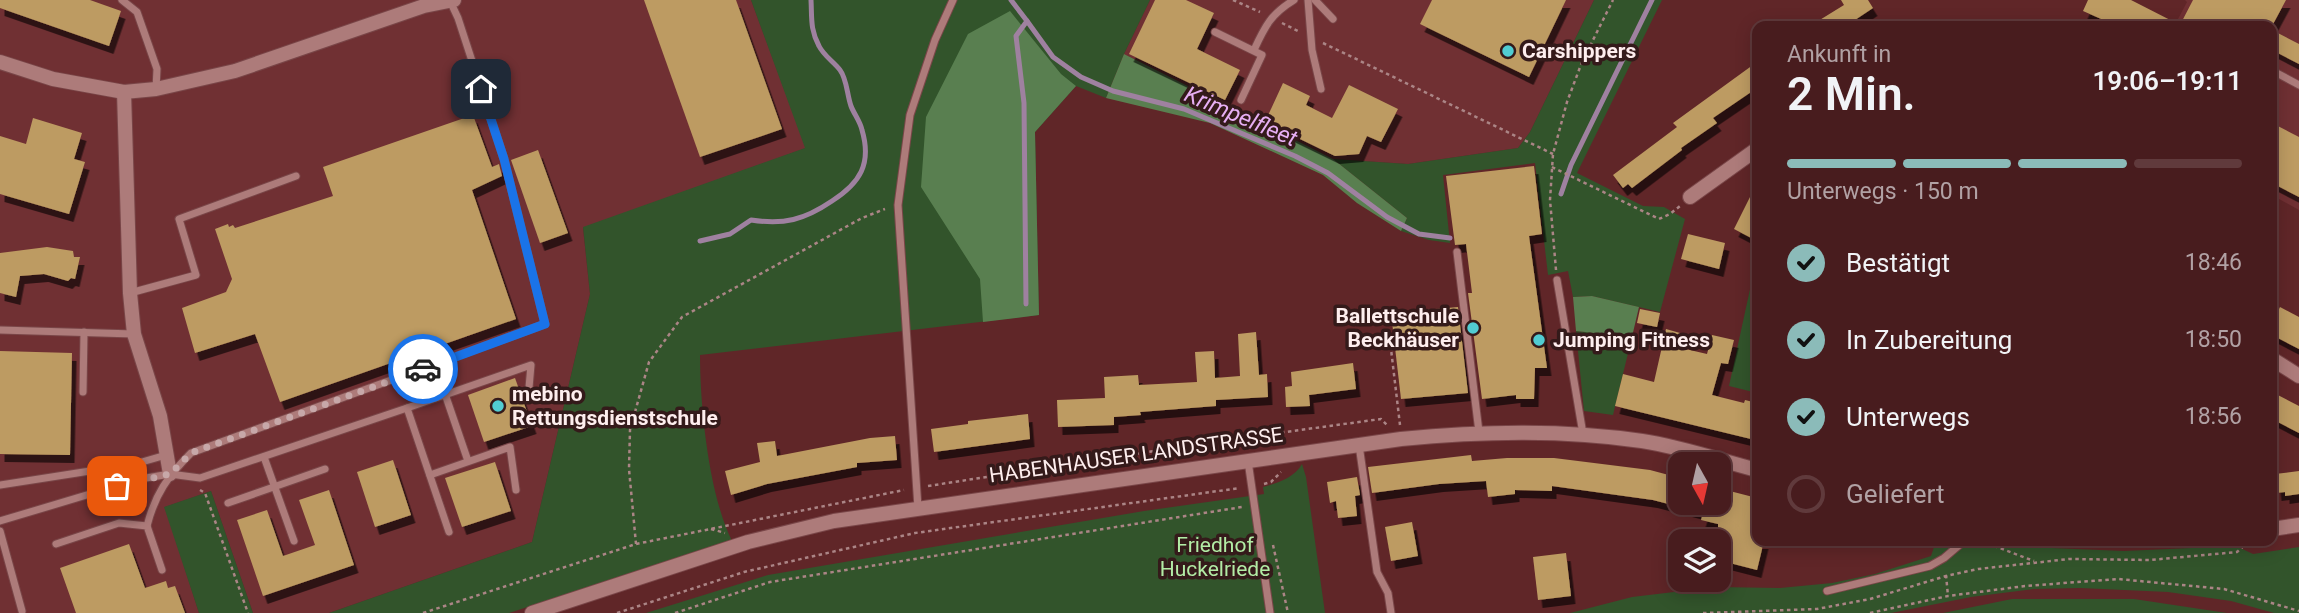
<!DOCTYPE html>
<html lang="de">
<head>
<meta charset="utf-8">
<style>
  :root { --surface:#481c1e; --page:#4f2527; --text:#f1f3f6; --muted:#b1a1a4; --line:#603a3c; --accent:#8bbbb9 }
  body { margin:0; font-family:Roboto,sans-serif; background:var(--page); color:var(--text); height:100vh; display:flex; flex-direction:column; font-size:26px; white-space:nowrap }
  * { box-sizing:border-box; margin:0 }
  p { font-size:23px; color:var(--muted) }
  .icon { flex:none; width:38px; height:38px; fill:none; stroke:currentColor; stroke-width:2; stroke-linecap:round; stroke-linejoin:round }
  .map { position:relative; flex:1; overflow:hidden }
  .sheet { position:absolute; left:1752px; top:21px; width:525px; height:525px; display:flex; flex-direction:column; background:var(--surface); border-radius:14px; box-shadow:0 4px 18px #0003,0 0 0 2px var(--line) }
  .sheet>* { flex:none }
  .needle { width:46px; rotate:172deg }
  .controls { position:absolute; left:1668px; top:452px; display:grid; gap:14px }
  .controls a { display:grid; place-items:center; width:63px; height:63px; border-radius:14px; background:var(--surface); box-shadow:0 4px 18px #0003,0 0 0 2px var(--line); font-size:35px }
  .pin { position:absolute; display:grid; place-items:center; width:60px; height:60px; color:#fff; margin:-30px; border-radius:14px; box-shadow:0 4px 10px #0006 }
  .courier { position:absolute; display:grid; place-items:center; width:70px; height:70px; margin:-35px; border:5px solid #1a73e8; border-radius:50%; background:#fff; color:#222; box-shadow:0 2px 9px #0007 }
  .headline em { font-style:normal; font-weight:600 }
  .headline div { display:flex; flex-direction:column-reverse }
  .headline { display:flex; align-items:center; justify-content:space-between; height:119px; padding:0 35px }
  h1 { font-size:46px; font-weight:600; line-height:52px }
  .bar { display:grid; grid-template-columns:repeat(4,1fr); gap:10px 7px; align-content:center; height:84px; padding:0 35px }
  .bar i { height:9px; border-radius:5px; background:var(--line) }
  .bar .current { background:var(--accent) }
  .bar p { grid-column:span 4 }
  ol { padding:0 35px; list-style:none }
  li { display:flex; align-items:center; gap:21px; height:77px }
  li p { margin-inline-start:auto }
  li .icon { padding:7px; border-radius:50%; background:var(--accent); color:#111; stroke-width:4 }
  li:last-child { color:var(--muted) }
  li i { width:38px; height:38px; border:4px solid var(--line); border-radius:50% }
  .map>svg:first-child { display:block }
</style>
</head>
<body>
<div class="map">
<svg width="2299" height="613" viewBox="0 0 2299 613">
  <defs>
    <filter id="shadow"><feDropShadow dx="4.5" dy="8" stdDeviation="0" flood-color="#0009"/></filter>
  </defs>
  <rect width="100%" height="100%" fill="#602628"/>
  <g fill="#703033">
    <path d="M0,0H751L806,148L583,228L590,294L532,542L329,613H253L211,491L165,507L199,613H0Z"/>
    <path d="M1150,0H1594L1530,132L1518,148L1408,164L1333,159L1124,54Z"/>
    <path d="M2185,0H2299V210L2272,195V26H2181L2183,22L2178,19L2187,2Z"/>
  </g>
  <g fill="#32542b">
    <path d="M751,0H1150L1124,54L1106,98L1076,86L1035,132L1039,315L700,355C700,407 709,495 732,541L509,613H329L532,542L590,294L583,227L805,148Z"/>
    <path d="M1594,0H1662L1577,173L1643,206L1664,207L1685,219L1660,312L1592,296L1573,297L1568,271L1548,275L1535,163L1443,175L1450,243L1429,240L1401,231L1407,218L1333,159L1408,164L1518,148L1530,132Z"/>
    <path d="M1757,257V393L1729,386Z"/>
    <path d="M1576,331L1613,335L1631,341L1613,415L1584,411Z"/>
    <path d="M1302,464L1306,477L1325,613H646L768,575L1144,511L1264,494L1263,487C1278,483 1294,478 1302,464Z"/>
    <path d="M211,491L253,613H199L164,507Z"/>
    <path d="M1936,541H1995L2051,548L2124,551L2236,546L2253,554L2299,547V613H2274L2231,601L2168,592L2080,588L2034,589L1971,597L1891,613H1570L1632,597L1716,587L1780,588L1832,583L1875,574L1931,556Z"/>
    <path d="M2012,599H2134L2227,613H1943Z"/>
  </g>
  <g fill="#597f50">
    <path d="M1010,11L1061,74L1076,86L1035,132L1039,315L983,322L980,279L921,187L926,117L968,34Z"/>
    <path d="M1124,54L1333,159L1407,218L1401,231L1357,203L1323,175L1210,123L1106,98Z"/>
    <path d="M1592,296L1639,307L1631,341L1613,335L1576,331L1573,297Z"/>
  </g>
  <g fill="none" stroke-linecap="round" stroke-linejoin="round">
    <g stroke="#9f81a0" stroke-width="5">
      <path d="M1011,0L1027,21L1016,36L1024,103L1026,304"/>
      <path d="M1027,21L1053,57L1081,77L1113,91L1184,109L1295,156L1328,173L1387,217L1419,234L1450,238"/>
      <path d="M1561,194L1571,165L1652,0"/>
      <path d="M700,241L730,234L751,220C784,225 804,220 832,201C860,183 872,164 862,130C860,121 854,114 851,106C847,95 847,79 840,70C834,62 824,56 819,46C810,29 812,18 811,0"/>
    </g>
  </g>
  <g fill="#bd9b62" filter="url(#shadow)">
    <path d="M0,0H90L121,11L109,46L0,8Z"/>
    <path d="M644,0H736L782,129L700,157Z"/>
    <path d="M1155,0H1186L1214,13L1197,49L1240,70L1225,100L1129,54Z"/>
    <path d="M1432,0H1566L1529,77L1420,24Z"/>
    <path d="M1841,0H1868L1873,8L1846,26H1810L1844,5Z"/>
    <path d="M2088,0H2131L2180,25L2193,0H2286L2272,26H2117L2083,11Z"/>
    <path d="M2272,30L2299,44V64L2272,50Z"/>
    <path d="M1757,62V88L1713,118L1717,123L1681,148L1682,150L1632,188L1628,184L1623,188L1613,175L1677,127L1673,123Z"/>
    <path d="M1283,83L1310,96L1306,105L1332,118L1349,85L1398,109L1381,142L1367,136L1359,154L1335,156L1265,122Z"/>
    <path d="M473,115L492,167L499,164L502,176L472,190L516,319L280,402L255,334L195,353L182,308L226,292L232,279L215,229L228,224L229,227L233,225L235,228L333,196L323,167Z"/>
    <path d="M33,118L82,133L74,159L85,162L69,214L0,194V136L26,144Z"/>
    <path d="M2272,123L2299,137V197L2272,183Z"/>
    <path d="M538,150L568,233L540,243L511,160Z"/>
    <path d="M1534,166L1542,234L1529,236L1547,368H1535L1534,399H1516V395L1482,399L1468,293H1472L1466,244L1455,245L1446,176Z"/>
    <path d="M1757,183V241L1734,229Z"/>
    <path d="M1688,234L1725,243L1719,269L1681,259Z"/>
    <path d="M47,247L73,251L74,257H80L75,279L71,278L68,281L44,274L20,276L16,297L0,293V253Z"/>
    <path d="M1458,307L1468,393L1401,399L1391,313Z"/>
    <path d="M2280,307L2299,317V349L2272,335V324Z"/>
    <path d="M1640,309L1660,313L1657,327L1637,323Z"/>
    <path d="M1666,329L1680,333L1677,347L1707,354L1712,335L1734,340L1728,364L1721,363L1712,395L1744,403L1745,400L1757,403V417L1751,439L1615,406L1623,374L1654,382Z"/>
    <path d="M1256,332L1259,375L1267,374L1268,397L1216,400V406L1140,412L1141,415L1114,417V425L1058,427L1057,400L1105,398L1104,377L1138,375L1139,385L1197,382L1195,352L1214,351L1215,378L1240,376L1238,334Z"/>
    <path d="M0,351L72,353L70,455L0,454Z"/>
    <path d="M1353,363L1356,389L1309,395L1310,406L1286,407L1285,387L1292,386L1291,372Z"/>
    <path d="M515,378L532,426L484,442L468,395Z"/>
    <path d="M2272,392L2299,406V433L2272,419Z"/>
    <path d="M1028,414L1030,439L934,452L931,429L968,424V421Z"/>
    <path d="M895,436L897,460L857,463V467L767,484L731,495L725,471L760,462L757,443L775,441L777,456L870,438Z"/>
    <path d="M1471,455L1472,461L1507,458H1554L1650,470L1680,478V502H1718V488L1757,498V541H1764L1757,570L1718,560V524L1701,520L1703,513L1653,500L1552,486V491L1515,490V494L1488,497L1486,481L1439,484L1372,493L1368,467Z"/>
    <path d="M393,460L411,515L375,527L357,472Z"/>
    <path d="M495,462L511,511L462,527L445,478Z"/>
    <path d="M2299,471V494L2285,496V492L2277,493L2275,474Z"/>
    <path d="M1357,477L1360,495L1355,496L1357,516L1338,518L1336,501L1330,503L1327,482Z"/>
    <path d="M329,490L354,565L263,596L237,520L267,510L283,556L315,545L299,500Z"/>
    <path d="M1412,522L1418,556L1391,561L1385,527Z"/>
    <path d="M129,544L145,588L166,581L168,588L175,586L185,613H76L60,568Z"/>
    <path d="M1566,553L1571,596L1538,600L1533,557Z"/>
  </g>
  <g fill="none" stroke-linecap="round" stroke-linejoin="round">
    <defs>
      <g id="service">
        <path d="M122,0L137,12L157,69L156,89"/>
        <path d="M1308,0L1312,50L1321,89"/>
        <path d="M1315,0L1333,19"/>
        <path d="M1215,32L1262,55L1241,100"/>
        <path d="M1254,50C1265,26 1271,14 1294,0"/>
        <path d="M2273,71L2299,85"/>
        <path d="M1457,252L1479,432"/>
        <path d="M1557,280L1583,434"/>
        <path d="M130,293L196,275L179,219L296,176"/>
        <path d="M0,330L134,334"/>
        <path d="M83,392L84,332"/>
        <path d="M445,394L468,461"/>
        <path d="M407,408L531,365L528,399"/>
        <path d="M1359,445L1377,572L1388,593L1391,613"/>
        <path d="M264,457L294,541"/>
        <path d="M1248,461L1270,613"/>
        <path d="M430,475L510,447L516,490"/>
        <path d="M0,485L135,464L166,455"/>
        <path d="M228,503L325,469"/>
        <path d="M918,508L898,205L910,115L935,40L953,0"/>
        <path d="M0,521L140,479L170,474L200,478L407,408L449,532"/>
        <path d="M147,526C155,494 168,476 191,453L545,324L504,159L458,18L450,1"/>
        <path d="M0,531L22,611"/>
        <path d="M56,544L119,523L147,526L162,570"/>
        <path d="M1827,591L1930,566L1944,558L1964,541"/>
      </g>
      <g id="minor">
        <path d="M0,62L53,79L124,92L156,89L235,71L424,6L454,0"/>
        <path d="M124,92L130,293L134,334L160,416L170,474"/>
        <path d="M1690,197L1757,149"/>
        <path d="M2272,359L2299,376"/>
      </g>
      <g id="tertiary">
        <path d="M2272,529L2299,525"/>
        <path d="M532,613L748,542L834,521L1401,439C1482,431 1562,429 1642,441C1681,447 1719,460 1757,470"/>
      </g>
    </defs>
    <use href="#service" stroke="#794648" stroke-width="9"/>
    <use href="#minor" stroke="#794648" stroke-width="16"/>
    <use href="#tertiary" stroke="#794648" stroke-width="16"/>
    <g stroke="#ab8586" stroke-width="2.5" stroke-dasharray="3.5 3.5" stroke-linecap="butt">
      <path d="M1233,0L1260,12"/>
      <path d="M1282,23L1298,31"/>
      <path d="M1323,43L1553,154"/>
      <path d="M1552,167L1659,219L1670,214L1680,206"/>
      <path d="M1556,270L1550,200L1553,154L1567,102L1582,62L1613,0"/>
      <path d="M1400,425L1391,349L1454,343"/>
      <path d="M1264,484L1271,482L1281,472"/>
      <path d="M928,486L1219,441L1381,419L1387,425"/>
      <path d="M200,490L205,493L248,613"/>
      <path d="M711,529L725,533"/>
      <path d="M1981,541L2034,561"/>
      <path d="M636,544L629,469L630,430L649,362L682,317L862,218L885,209"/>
      <path d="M1273,545L1288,613"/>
      <path d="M1946,575L1948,596"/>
      <path d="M423,613L636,544L904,490"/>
      <path d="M617,613L744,572L915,533L1240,488"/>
      <path d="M675,613L770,582L1242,507"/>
      <path d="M1703,613L1817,609L1870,599L1946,576L1978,569L2069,559L2150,560L2237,552L2249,541"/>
      <path d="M1870,613L1948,596L2025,586L2118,579L2224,589L2299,611"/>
    </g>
    <use href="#service" stroke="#ad7b7a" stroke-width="7"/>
    <use href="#minor" stroke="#ad7b7a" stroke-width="14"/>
    <use href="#tertiary" stroke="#ad7b7a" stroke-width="14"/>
  </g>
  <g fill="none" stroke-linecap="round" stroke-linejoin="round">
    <path stroke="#c7a8a9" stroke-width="7" stroke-dasharray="0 12.6" d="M117,486L170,474L191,453L423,369"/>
    <path stroke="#1a73e8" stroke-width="9" d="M423,369L545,324L504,159L481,89"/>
  </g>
  <g fill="#51ccd2" stroke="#341a1a" stroke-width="2.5">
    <circle cx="1508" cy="51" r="7"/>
    <circle cx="1473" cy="328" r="7"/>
    <circle cx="1539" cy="340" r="7"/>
    <circle cx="498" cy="406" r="7"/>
  </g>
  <g text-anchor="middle" stroke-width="7" stroke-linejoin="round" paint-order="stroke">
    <g font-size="21" font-weight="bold" fill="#feeeee" stroke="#341a1a" text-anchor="start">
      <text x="1522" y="58">Carshippers</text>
      <text x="1459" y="323" text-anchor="end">Ballettschule<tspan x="1459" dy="24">Beckhäuser</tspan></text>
      <text x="1553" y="347">Jumping Fitness</text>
      <text x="512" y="401">mebino<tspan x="512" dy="24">Rettungsdienstschule</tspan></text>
    </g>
    <g font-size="21" fill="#feeeee" stroke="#341a1a">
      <text transform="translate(1136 455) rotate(-8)" y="7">HABENHAUSER LANDSTRASSE</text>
    </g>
    <g font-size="21" fill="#b2eca5" stroke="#341a1a">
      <text x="1215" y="552">Friedhof<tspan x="1215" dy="24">Huckelriede</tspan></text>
    </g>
    <g font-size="23" font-style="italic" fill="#e7aff4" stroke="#341a1a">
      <text transform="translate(1241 116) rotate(23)" y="8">Krimpelfleet</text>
    </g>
  </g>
</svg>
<div class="controls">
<a><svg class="needle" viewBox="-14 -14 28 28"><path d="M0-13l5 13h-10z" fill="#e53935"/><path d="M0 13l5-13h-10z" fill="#b1a1a4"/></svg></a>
<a><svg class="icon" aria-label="layers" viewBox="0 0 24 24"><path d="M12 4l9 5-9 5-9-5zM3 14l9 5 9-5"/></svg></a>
</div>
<div class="pin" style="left:117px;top:486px;background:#ea580c"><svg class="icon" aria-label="bag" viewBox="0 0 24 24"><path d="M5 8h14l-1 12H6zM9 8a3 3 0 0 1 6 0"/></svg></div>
<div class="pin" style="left:481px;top:89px;background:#1f2937"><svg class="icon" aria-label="home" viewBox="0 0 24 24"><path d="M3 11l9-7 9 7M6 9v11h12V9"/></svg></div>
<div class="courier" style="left:423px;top:369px"><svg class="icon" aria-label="car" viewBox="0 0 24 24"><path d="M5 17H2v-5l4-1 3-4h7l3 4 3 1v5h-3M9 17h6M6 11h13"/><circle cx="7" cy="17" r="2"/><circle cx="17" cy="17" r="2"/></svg></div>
<section class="sheet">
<div class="headline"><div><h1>2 Min.</h1><p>Ankunft in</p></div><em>19:06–19:11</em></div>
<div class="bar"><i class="current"></i><i class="current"></i><i class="current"></i><i></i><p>Unterwegs · 150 m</p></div>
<ol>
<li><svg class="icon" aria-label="check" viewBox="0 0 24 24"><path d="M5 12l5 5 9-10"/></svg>Bestätigt<p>18:46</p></li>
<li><svg class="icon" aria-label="check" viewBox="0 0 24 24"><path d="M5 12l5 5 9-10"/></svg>In Zubereitung<p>18:50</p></li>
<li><svg class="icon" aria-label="check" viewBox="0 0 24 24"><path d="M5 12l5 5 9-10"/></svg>Unterwegs<p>18:56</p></li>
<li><i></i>Geliefert</li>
</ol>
</section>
</div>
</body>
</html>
